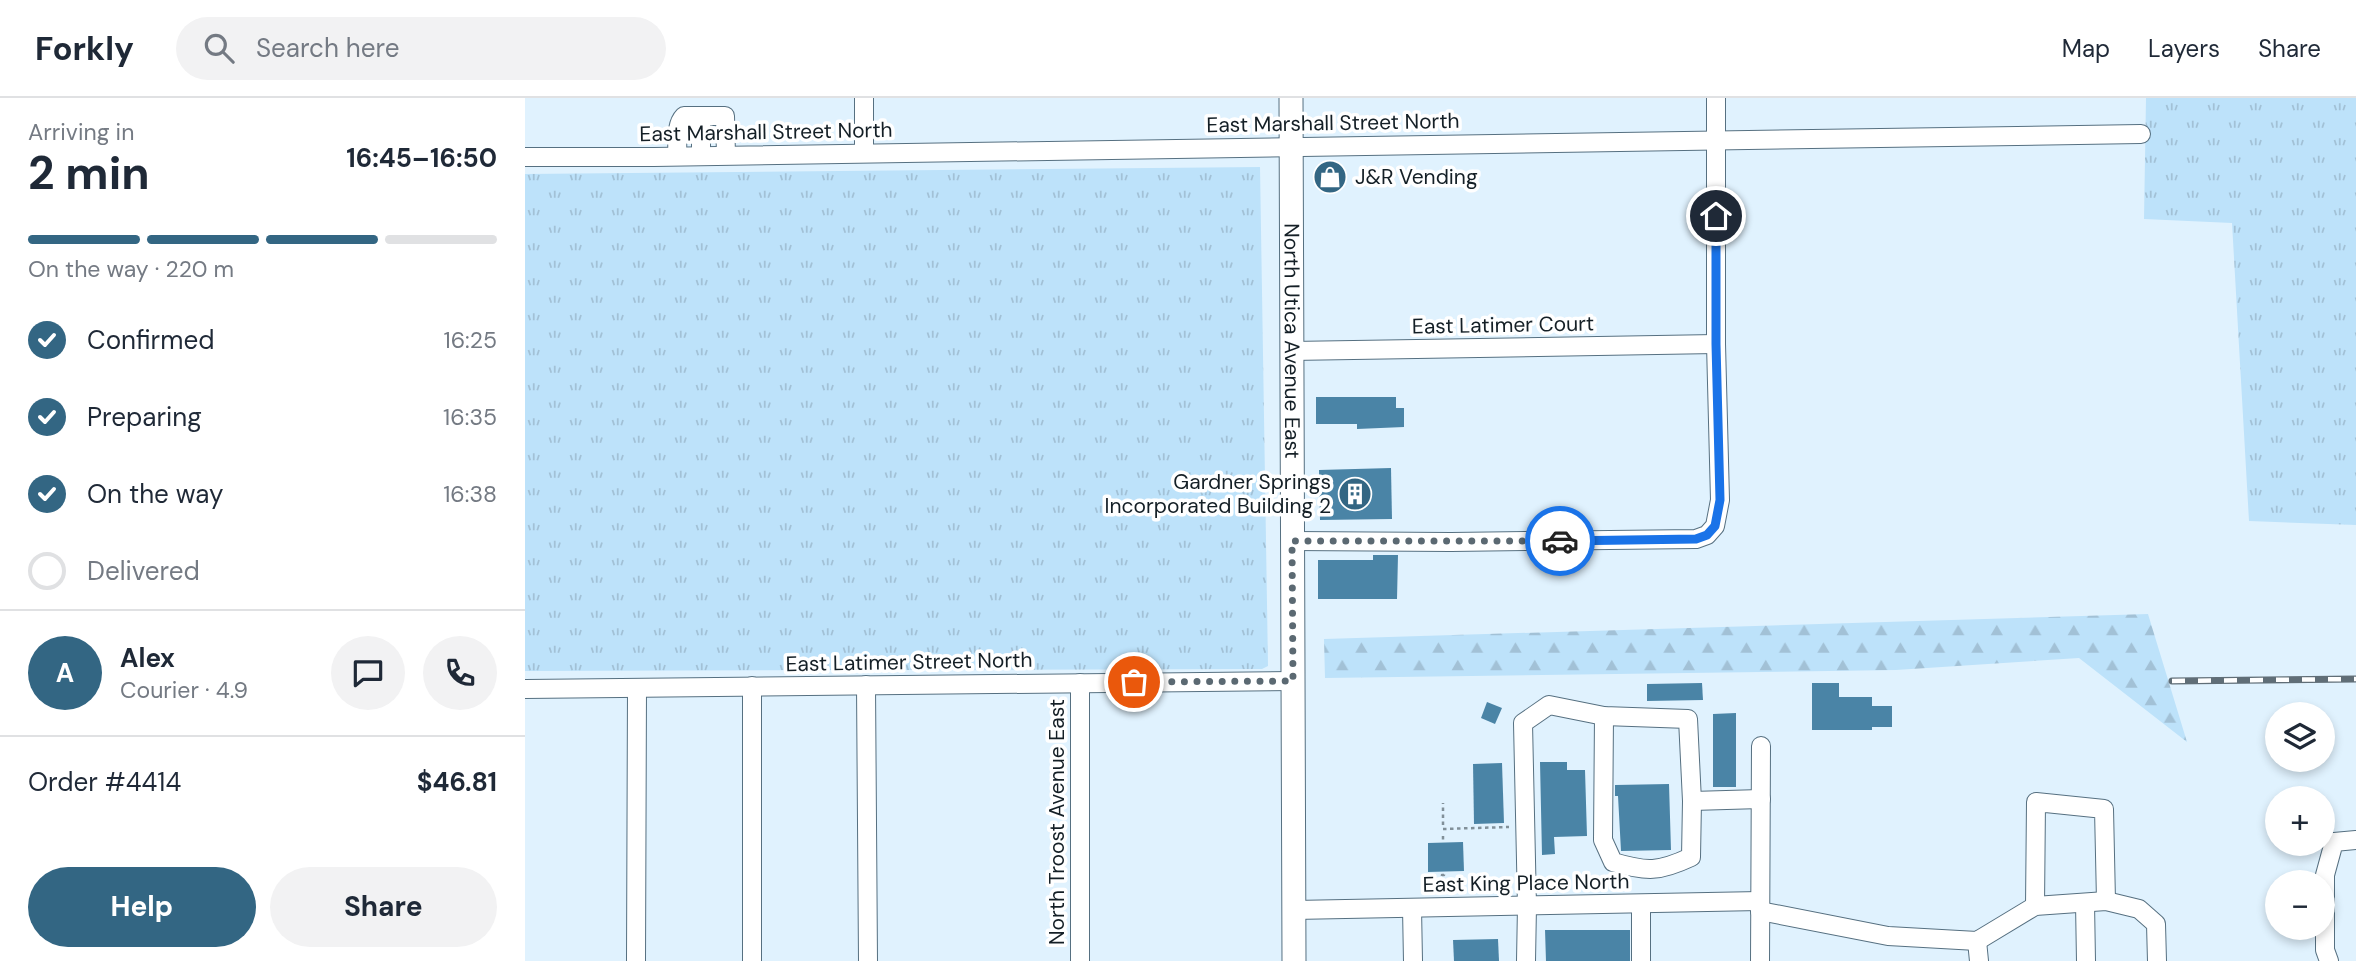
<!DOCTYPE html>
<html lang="en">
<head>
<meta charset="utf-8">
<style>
  :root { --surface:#fff; --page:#f2f2f3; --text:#1f2937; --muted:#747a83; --line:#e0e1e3; --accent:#336683 }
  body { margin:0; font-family:"DM Sans",sans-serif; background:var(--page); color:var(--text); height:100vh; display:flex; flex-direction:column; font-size:26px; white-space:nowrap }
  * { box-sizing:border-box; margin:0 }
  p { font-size:23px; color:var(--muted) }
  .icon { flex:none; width:38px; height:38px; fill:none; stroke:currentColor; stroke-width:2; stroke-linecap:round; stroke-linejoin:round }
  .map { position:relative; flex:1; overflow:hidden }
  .drawer { display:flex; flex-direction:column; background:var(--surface); width:525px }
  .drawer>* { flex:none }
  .buttons { position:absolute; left:1740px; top:604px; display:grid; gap:14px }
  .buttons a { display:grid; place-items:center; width:70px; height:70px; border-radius:50%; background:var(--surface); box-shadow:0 4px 10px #0003; font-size:35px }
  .pin { position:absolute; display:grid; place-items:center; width:60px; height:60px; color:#fff; margin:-30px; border:4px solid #fff; border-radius:50%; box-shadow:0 2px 7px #0007 }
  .courier { position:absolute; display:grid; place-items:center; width:70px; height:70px; margin:-35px; border:5px solid #1a73e8; border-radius:50%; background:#fff; color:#222; box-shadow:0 2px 9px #0007 }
  .overview em { font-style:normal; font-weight:700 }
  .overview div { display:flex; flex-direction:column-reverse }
  .overview { display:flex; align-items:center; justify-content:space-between; height:119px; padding:0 28px }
  h1 { font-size:46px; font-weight:700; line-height:52px }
  .bar { display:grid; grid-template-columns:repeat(4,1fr); gap:10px 7px; align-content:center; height:84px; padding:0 28px }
  .bar i { height:9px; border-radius:5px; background:var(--line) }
  .bar .current { background:var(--accent) }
  .bar p { grid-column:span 4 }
  .line { display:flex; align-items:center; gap:18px; padding:0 28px; border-top:2px solid var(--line) }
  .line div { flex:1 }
  .round { display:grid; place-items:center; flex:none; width:74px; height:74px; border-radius:37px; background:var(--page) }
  ol { padding:0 28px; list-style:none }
  li { display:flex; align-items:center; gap:21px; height:77px }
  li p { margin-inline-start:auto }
  li .icon { padding:7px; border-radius:50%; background:var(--accent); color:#fff; stroke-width:4 }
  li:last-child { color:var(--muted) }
  li i { width:38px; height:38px; border:4px solid var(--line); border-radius:50% }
  .primary-button { display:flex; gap:14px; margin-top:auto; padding:14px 28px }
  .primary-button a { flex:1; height:80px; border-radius:42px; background:var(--accent); color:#fff; font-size:28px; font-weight:700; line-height:80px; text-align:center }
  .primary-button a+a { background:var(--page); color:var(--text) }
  header { display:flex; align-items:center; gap:42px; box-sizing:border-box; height:98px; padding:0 35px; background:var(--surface); border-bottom:2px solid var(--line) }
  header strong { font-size:33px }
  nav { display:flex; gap:38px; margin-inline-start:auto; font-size:24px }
  .search { width:490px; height:63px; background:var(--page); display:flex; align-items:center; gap:18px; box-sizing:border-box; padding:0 24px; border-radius:38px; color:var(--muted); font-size:26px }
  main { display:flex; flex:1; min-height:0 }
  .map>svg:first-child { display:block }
</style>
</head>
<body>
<header>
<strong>Forkly</strong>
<div class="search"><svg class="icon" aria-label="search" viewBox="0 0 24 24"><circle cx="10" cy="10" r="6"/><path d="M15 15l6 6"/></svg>Search here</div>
<nav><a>Map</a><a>Layers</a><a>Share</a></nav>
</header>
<main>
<section class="drawer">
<div class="overview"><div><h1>2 min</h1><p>Arriving in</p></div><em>16:45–16:50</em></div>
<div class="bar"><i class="current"></i><i class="current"></i><i class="current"></i><i></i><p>On the way · 220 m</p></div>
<ol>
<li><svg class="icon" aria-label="check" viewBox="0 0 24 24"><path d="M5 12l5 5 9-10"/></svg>Confirmed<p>16:25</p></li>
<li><svg class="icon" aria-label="check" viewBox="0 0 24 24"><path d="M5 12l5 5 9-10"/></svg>Preparing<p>16:35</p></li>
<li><svg class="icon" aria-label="check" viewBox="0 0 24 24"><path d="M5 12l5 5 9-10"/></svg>On the way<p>16:38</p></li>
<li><i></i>Delivered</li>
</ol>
<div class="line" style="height:126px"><b class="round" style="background:var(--accent);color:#fff">A</b><div><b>Alex</b><p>Courier · 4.9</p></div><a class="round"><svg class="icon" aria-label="chat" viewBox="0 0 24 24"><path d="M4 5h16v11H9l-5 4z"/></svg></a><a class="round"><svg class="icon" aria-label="phone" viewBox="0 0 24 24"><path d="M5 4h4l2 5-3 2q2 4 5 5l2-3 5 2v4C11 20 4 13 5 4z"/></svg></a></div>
<div class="line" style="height:91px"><div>Order #4414</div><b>$46.81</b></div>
<div class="primary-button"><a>Help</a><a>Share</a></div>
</section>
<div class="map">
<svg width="1831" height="863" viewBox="0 0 1831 863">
  <defs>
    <pattern id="grass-tufts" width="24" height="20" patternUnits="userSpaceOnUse" patternTransform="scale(1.75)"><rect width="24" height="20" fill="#bde2fa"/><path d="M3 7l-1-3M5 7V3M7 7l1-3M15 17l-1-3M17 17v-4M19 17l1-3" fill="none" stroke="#a2c1d6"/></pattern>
    <pattern id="forest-firs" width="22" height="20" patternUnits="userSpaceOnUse" patternTransform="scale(1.75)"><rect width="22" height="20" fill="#bde2fa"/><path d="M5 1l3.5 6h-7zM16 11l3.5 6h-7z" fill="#a2c1d6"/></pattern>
  </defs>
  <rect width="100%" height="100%" fill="#e0f2fe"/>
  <g fill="url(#grass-tufts)">
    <path d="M1621,0H1831V427L1724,423L1707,125L1619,121Z"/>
    <path d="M735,69L743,568L737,571L0,573V76Z"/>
  </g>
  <path fill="url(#forest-firs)" d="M1623,516L1662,644L1554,560L1371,572L800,580L799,541Z"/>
  <g fill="#4a84a6">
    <path d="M791,299H871V310H879V329L832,331V326H791Z"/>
    <path d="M866,370L867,421L795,422L794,372Z"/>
    <path d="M848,457H873L872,501H793V462H848Z"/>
    <path d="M1177,585L1178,602L1122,603V586Z"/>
    <path d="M1287,585H1314V599H1347V608H1367V629H1347V632H1287Z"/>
    <path d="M962,604L977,610L970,626L956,620Z"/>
    <path d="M1211,615V689H1188V616Z"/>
    <path d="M1015,664H1042V672H1060L1062,738L1029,739L1030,756L1017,757Z"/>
    <path d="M977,665L979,725L949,726L948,666Z"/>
    <path d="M1144,686L1146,752L1096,753L1093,698H1090V687Z"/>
    <path d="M938,744L939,773L903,774V745Z"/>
    <path d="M1020,832H1105V863H1021Z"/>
    <path d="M973,841L974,863H929L928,842Z"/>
  </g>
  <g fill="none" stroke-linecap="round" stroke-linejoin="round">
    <defs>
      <g id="minor">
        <path d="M339,0V55"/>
        <path d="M176,18V58"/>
        <path d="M152,58C153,45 150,27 159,18H200L201,57"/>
        <path d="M0,59H129L1616,36"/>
        <path d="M766,253L1191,246"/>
        <path d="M767,443L926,444L1171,441L1182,437L1190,428L1195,402L1191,246V0"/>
        <path d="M555,585V863"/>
        <path d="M341,587L343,863"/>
        <path d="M227,588V863"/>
        <path d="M0,591L768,583"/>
        <path d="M1079,618L1078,742L1088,764C1122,774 1134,774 1166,759L1167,703"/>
        <path d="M1560,805L1561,863"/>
        <path d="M1116,806V863"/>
        <path d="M1510,808L1511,704L1579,711L1581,803"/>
        <path d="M887,810L888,863"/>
        <path d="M769,812L1235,803"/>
        <path d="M1235,813L1363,838L1452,843L1510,808L1581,803L1614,811L1631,826L1632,863"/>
        <path d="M1452,843L1454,863"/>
        <path d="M111,863L112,590"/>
        <path d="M1001,863L1002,808L998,625L1024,607L1079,618L1163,621L1167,703L1236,701"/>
        <path d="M1235,863L1236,648"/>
        <path d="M1804,863L1800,852V777L1809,744L1831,742"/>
      </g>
      <g id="major">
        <path id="s1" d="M766,0L769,863"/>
      </g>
    </defs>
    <use href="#minor" stroke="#567081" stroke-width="20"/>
    <use href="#major" stroke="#567081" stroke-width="25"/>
    <g stroke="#819099" stroke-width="2.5" stroke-dasharray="3.5 3.5" stroke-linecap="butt">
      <path d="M918,727V705"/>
      <path d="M918,731L984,729"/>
      <path d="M918,738V745"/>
      <path d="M917,792V777H919V773"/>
    </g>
    <use href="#minor" stroke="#fff" stroke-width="18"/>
    <use href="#major" stroke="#fff" stroke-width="23"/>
    <defs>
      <path id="rail" d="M1647,583L1831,581"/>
    </defs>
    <use href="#rail" stroke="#606e77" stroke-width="7"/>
    <use href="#rail" stroke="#fff" stroke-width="4.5" stroke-dasharray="13" stroke-linecap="butt"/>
  </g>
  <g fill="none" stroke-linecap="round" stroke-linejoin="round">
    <path stroke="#5b6972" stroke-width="7" stroke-dasharray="0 12.6" d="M609,584L768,583L767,443H1035"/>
    <path stroke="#1a73e8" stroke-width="9" d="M1035,443L1171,441L1182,437L1190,428L1195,402L1191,246V118"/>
  </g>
  <defs>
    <symbol id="shop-disc" viewBox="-11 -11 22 22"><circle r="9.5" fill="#336683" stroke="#fff"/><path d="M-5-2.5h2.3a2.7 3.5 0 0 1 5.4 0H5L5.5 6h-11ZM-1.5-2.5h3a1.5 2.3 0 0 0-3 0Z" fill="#fff"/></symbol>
    <symbol id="building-disc" viewBox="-11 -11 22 22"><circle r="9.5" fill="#336683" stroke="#fff"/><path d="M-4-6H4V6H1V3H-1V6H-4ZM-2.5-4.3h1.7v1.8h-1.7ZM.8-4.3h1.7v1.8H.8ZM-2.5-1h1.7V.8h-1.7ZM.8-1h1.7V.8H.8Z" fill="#fff"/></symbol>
  </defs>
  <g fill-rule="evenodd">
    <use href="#shop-disc" x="786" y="60" width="38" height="38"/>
    <use href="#building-disc" x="811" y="377" width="38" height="38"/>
  </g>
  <g text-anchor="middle" stroke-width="7" stroke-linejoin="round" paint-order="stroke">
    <g font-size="21" fill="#141f26" stroke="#fff">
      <text transform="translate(808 25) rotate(-1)" y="7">East Marshall Street North</text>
      <text transform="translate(241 34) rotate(-1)" y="7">East Marshall Street North</text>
      <text transform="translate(978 227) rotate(-1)" y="7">East Latimer Court</text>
      <text dy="7" stroke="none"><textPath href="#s1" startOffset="243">North Utica Avenue East</textPath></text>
      <text transform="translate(384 564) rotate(-1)" y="7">East Latimer Street North</text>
      <text transform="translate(532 724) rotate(-90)" y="7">North Troost Avenue East</text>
      <text transform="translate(1001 785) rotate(-1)" y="7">East King Place North</text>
    </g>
    <g font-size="21" fill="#141f26" stroke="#fff" text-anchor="start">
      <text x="830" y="86">J&amp;R Vending</text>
      <text x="806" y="391" text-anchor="end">Gardner Springs<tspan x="806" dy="24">Incorporated Building 2</tspan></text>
    </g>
  </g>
</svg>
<div class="buttons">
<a><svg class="icon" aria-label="layers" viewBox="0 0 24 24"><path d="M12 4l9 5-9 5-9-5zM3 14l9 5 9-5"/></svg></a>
<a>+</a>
<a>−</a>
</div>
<div class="pin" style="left:609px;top:584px;background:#ea580c"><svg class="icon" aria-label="bag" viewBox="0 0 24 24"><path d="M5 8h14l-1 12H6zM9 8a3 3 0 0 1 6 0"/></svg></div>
<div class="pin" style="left:1191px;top:118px;background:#1f2937"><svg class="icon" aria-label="home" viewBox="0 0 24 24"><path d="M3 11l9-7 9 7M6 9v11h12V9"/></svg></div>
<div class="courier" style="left:1035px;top:443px"><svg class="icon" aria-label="car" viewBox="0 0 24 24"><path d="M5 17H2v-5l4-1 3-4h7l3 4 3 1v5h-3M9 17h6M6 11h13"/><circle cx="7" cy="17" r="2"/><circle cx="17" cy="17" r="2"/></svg></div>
</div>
</main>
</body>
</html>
